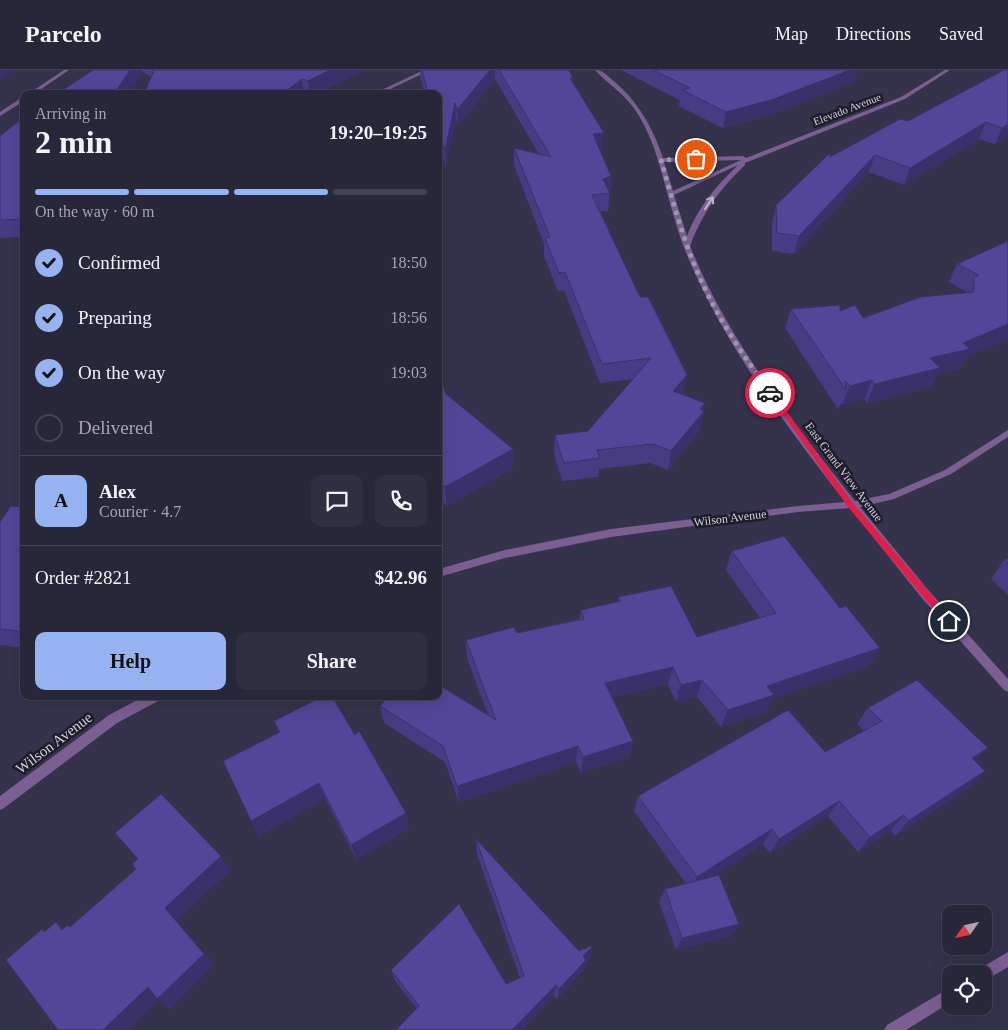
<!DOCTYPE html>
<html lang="en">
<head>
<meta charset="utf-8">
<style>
  :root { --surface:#282639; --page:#302e41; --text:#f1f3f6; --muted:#a5a5ae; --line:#444353; --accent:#95b2f1 }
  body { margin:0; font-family:"Times New Roman",serif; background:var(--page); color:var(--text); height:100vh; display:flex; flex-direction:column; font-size:19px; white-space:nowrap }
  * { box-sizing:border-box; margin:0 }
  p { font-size:16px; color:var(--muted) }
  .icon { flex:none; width:28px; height:28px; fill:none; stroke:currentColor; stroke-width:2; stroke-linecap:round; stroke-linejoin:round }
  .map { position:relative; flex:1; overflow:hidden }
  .panel { position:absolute; left:20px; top:20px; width:422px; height:610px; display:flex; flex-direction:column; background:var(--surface); border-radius:10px; box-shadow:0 5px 20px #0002,0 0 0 1px var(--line) }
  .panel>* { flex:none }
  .needle { width:32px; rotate:236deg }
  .buttons { position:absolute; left:942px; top:835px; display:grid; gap:10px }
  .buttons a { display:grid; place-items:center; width:50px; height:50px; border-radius:10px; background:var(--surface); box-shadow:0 5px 20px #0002,0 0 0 1px var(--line); font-size:25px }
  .pin { position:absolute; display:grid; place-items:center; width:42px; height:42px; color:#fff; margin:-21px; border:2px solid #fff; border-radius:50%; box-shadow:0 1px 5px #0007 }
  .courier { position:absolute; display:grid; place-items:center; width:50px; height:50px; margin:-25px; border:4px solid #e11d48; border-radius:50%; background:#fff; color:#222; box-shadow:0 1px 6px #0007 }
  .head em { font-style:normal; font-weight:800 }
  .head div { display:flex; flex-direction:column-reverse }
  .head { display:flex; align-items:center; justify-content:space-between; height:85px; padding:0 15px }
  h1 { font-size:32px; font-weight:800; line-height:38px }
  .bar { display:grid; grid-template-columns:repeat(4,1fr); gap:8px 5px; align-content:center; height:60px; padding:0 15px }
  .bar i { height:6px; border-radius:4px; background:var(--line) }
  .bar .active { background:var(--accent) }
  .bar p { grid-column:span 4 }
  .line { display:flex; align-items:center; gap:12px; padding:0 15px; border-top:1px solid var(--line) }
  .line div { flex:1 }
  .round { display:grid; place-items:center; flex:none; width:52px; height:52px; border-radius:10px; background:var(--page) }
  ol { padding:0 15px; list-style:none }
  li { display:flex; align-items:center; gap:15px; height:55px }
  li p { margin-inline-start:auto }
  li .icon { padding:5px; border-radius:50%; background:var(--accent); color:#111; stroke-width:4 }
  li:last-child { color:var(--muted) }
  li i { width:28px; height:28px; border:2px solid var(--line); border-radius:50% }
  .cta { display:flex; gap:10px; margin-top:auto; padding:10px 15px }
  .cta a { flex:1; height:58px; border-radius:10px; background:var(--accent); color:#111; font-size:20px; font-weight:800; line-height:58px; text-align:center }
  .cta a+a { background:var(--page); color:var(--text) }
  header { display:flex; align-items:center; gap:30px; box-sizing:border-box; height:70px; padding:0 25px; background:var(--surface); border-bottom:1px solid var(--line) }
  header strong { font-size:24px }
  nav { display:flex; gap:28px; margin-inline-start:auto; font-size:18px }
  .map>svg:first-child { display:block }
</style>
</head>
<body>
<header>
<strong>Parcelo</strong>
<nav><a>Map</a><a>Directions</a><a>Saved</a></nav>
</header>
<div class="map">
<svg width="1008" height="960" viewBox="0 0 1008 960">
  <rect width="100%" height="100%" fill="#35334c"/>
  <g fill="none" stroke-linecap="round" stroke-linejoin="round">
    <g fill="#7b5e92" fill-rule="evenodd">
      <path d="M64,0H69L34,24H28Z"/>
      <path d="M424,0H430L380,24H373Z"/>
      <path d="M595,0C602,0 606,4 611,9C637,29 653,58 663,88L743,86L746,88L901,27L945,0H950L905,29L745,93V95C719,120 703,142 690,176C727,268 793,353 855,431L889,424L945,400L1008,360V367L951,404L894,429L860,437L929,521L1008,609V622L1004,620L921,527L850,438L798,442L611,467L505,488L439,507V499L505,480L611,459L798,436L845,432C796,368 741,297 705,224C693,200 682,176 675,150C663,112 657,70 633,37C622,22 607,13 595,0ZM741,90L673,121L664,92ZM738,95C717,115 697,138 687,166L674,125Z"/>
      <path d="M24,26V31L0,46V42Z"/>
      <path d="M145,626H162L160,630L117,653L4,738L0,740V726L109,645Z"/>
      <path d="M1008,882V897L984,911V904H977L979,899Z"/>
      <path d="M951,917V932L906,960H884L887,955Z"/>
    </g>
  </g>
  <g fill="#473c83">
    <path d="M93,0H364L316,24H144L151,7L143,2Z"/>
    <path d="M418,0H569L573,13L602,80H600L611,106L608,141H600L640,227L687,305L682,325L704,341L700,360L668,400L650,393L599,399L598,407L562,411L554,384L555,365L588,361L633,309L600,313L564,220L558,221L544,186V174L514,95V78L539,84L495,9L458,56L456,49L446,98L441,79L439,81V24L424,20L420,7V0Z"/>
    <path d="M621,0H858L854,12L767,46L723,58L679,36L680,30Z"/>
    <path d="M1008,0V66L995,74L979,69L904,115L869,102L794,184L772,181V153L776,135L830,87L908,51Z"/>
    <path d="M24,47V167L0,168V66Z"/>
    <path d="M1008,171V269L967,286L961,298L938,303L931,317L867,333L864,329L842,335L841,333L838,339L785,258L791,239L840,241L863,248L967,222L949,212L957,194Z"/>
    <path d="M439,302L446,324L513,379V398L447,436L439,428Z"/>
    <path d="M24,437V578L0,575V452Z"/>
    <path d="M732,481L869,596L773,628L766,642L721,657L697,627L676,632L668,614L612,627L633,671L629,687L581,703L576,692L459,732L445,692L384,653L380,636L488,645L467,588L466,570L517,563L579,549L581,540L618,532V527L697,567L760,548L726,500Z"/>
    <path d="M1008,488V525L991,509L1004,490Z"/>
    <path d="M868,638L975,692L970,717L895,766L891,760L858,782L828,746L770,783L763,774L713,806L739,854L731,866L676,880L659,832L665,819L686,814L634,741L638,726L825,682L864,661L857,654Z"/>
    <path d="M274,651L409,758L356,789L325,728L259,766L251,751L279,662Z"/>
    <path d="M476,769L579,881L592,877L589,889L586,893L583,901L557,929L554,926L521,960H396L417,939L395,911L391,900L506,914L520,908L477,784Z"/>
  </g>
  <g fill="#3a316a">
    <path d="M0,0H16L0,10Z"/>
    <path d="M130,0H142L143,2L130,24H114Z"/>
    <path d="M330,0H364L316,24H310L308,11Z"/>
    <path d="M490,0H495V9L458,56L457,40Z"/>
    <path d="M841,0H858L854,12L767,46L723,58L726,42Z"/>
    <path d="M302,9L304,24H282Z"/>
    <path d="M455,33L456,49L446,98L445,81Z"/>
    <path d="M986,52L979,69L904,115L910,98Z"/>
    <path d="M1008,54V66L995,74L1002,58Z"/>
    <path d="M440,62L441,79L439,81V63Z"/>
    <path d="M604,63L602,80L591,81L593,64Z"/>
    <path d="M875,85L869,102L794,184L799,166Z"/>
    <path d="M611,106L610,123L603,109Z"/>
    <path d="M1008,248V269L967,286L961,298L938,303L931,317L867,333L875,314L963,273Z"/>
    <path d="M687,305L683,324L670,340L673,321Z"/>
    <path d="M872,310L864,329L842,335L850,316Z"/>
    <path d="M705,333L703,343L704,341L700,360L668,400L671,381Z"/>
    <path d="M513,379V398L447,436L445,417Z"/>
    <path d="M880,578L869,596L773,628L766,642L721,657L728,640L767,616Z"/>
    <path d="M673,597L668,614L602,630L605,613Z"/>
    <path d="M702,610L697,627L676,632L681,615Z"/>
    <path d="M633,671L629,687L581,703L583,687Z"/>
    <path d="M578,676L576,692L459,732L457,716Z"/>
    <path d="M988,678L973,694L972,688Z"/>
    <path d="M985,701L970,717L895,766L908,751Z"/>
    <path d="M319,713L325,728L259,766L251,751Z"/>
    <path d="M839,731L828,746L770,783L779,769Z"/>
    <path d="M406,743L409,758L356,789L351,775Z"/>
    <path d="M904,745L891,760L858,782L870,767Z"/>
    <path d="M772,759L763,774L691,821L697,807Z"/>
    <path d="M221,786L231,800L176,851L214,895L170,940L158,930L128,960H103L148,917L165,838Z"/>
    <path d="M56,852L72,864L62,860Z"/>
    <path d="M739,854L731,866L676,880L682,868Z"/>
    <path d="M592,877L589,889L586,893L583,901L557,929L559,919L583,886Z"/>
    <path d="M556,915L554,926L521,960H512Z"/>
  </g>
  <g fill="#534698" stroke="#3a316a">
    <path d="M93,0H130L114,24H57Z"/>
    <path d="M154,0H330L308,11L302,9L282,24H144Z"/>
    <path d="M422,0H490L457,40L455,33L445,81L440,62L439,63V24H418L427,19Z"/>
    <path d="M499,0H569L573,8H570L604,63L593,64L611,106L603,109L610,123L592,125L640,227H648L687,305L673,321L705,333L700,339L704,341L671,381L653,374L597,380L600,388L564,393L555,365L588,361L651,288L602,294L565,202L559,203L545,168L550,167L514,78L551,87Z"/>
    <path d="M653,0H850L771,30L726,42L682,20L690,18Z"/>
    <path d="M1004,0H1008V54L1002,58L986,52L910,98L875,85L799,166L777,163L776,135L830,83V87L900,49L908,51Z"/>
    <path d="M24,47V149L0,150V66Z"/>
    <path d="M1008,171V254L963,273L970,279L930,288L940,298L875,314L872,310L850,316L845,311L846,320L791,239L840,235V241L855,235L863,248L921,227L974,222V207L979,205L957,194Z"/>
    <path d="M439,302L446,324L513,379L445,417L439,411Z"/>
    <path d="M11,436L24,437V562L0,559V452Z"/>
    <path d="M784,466L840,538L846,536L880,578L767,616L774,625L728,640L702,610L681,615L673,597L605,613L633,671L583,687L578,676L457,716L443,676L380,636L389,626H439V615L496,650L466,570L514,557L517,563L584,549L581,540L621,531L618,527L671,516L697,567L776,543L732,481Z"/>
    <path d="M1008,488V494L1004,490Z"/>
    <path d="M917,610L988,678L972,688L985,701L908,751L904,745L870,767L839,731L779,769L772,759L697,807L638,726L788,640L825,682L882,651L868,638Z"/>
    <path d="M323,626H332L355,665L359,661L406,743L351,775L319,713L251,751L223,691L280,662L274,651Z"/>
    <path d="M161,724L221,786L165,838L204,884L157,929L148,917L103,960H58L6,890L42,859L44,862L56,852L62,860L68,855L70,857L136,799L132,794L138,789L115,763Z"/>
    <path d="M476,769L579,881L591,876L592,877L583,886L586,890L559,919L556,915L512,960H396L419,936L391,900L459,834L506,914L524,906Z"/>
    <path d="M719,805L739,854L682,868L665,819Z"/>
  </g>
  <defs><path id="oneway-shaft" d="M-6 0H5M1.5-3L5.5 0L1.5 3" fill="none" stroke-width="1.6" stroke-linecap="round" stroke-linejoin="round" transform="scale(1.25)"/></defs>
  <use stroke="#bcb4cc" href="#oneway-shaft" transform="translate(709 133) rotate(-56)"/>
  <path fill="#e11d48" d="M767,321H772L853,433L952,549V554H946L848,437Z"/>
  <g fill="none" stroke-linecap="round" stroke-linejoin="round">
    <path stroke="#9a9aac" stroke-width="5" stroke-dasharray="0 9" d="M696,89L661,90C674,135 686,181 707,223C724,258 747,290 770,323"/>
  </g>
  <g text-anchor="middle" stroke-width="5" stroke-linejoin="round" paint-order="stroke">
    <g font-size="11" fill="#d1d1e0" stroke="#1d1c28">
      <text transform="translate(847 39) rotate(-21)" y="4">Elevado Avenue</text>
    </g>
    <g font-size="12" fill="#d1d1e0" stroke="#1d1c28">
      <text transform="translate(844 402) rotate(53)" y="4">East Grand View Avenue</text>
      <text transform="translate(730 448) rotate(-7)" y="4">Wilson Avenue</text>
    </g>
    <g font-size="15" fill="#d1d1e0" stroke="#1d1c28">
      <text transform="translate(54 673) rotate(-37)" y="5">Wilson Avenue</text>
    </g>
  </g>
</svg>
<div class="buttons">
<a><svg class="needle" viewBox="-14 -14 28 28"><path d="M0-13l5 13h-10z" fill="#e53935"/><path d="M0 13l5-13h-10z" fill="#a5a5ae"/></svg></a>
<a><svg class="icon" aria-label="locate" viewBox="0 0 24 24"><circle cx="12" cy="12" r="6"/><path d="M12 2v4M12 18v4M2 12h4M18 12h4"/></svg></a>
</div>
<div class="pin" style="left:696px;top:89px;background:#ea580c"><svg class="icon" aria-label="bag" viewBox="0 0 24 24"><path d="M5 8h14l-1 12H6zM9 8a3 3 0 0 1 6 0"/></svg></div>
<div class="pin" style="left:949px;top:551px;background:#1f2937"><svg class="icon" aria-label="home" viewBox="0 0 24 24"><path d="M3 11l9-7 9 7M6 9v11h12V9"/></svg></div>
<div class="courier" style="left:770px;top:323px"><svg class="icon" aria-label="car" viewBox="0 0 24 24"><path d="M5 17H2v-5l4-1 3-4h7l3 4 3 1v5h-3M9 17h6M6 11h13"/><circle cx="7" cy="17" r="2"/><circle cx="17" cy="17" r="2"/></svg></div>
<section class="panel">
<div class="head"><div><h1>2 min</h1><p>Arriving in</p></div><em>19:20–19:25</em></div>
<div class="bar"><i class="active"></i><i class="active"></i><i class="active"></i><i></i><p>On the way · 60 m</p></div>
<ol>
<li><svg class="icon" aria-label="check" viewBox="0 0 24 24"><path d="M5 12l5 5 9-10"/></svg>Confirmed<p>18:50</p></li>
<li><svg class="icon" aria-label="check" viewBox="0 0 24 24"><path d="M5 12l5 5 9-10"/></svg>Preparing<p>18:56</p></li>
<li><svg class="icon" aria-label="check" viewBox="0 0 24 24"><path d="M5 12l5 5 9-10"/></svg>On the way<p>19:03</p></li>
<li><i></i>Delivered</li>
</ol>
<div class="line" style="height:90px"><b class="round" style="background:var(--accent);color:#111">A</b><div><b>Alex</b><p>Courier · 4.7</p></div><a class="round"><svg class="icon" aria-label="chat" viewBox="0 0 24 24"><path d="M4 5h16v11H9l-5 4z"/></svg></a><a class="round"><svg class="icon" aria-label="phone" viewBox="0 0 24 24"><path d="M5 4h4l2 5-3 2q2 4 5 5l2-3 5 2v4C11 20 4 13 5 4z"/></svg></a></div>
<div class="line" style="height:65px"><div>Order #2821</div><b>$42.96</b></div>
<div class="cta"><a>Help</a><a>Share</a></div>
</section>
</div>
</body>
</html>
